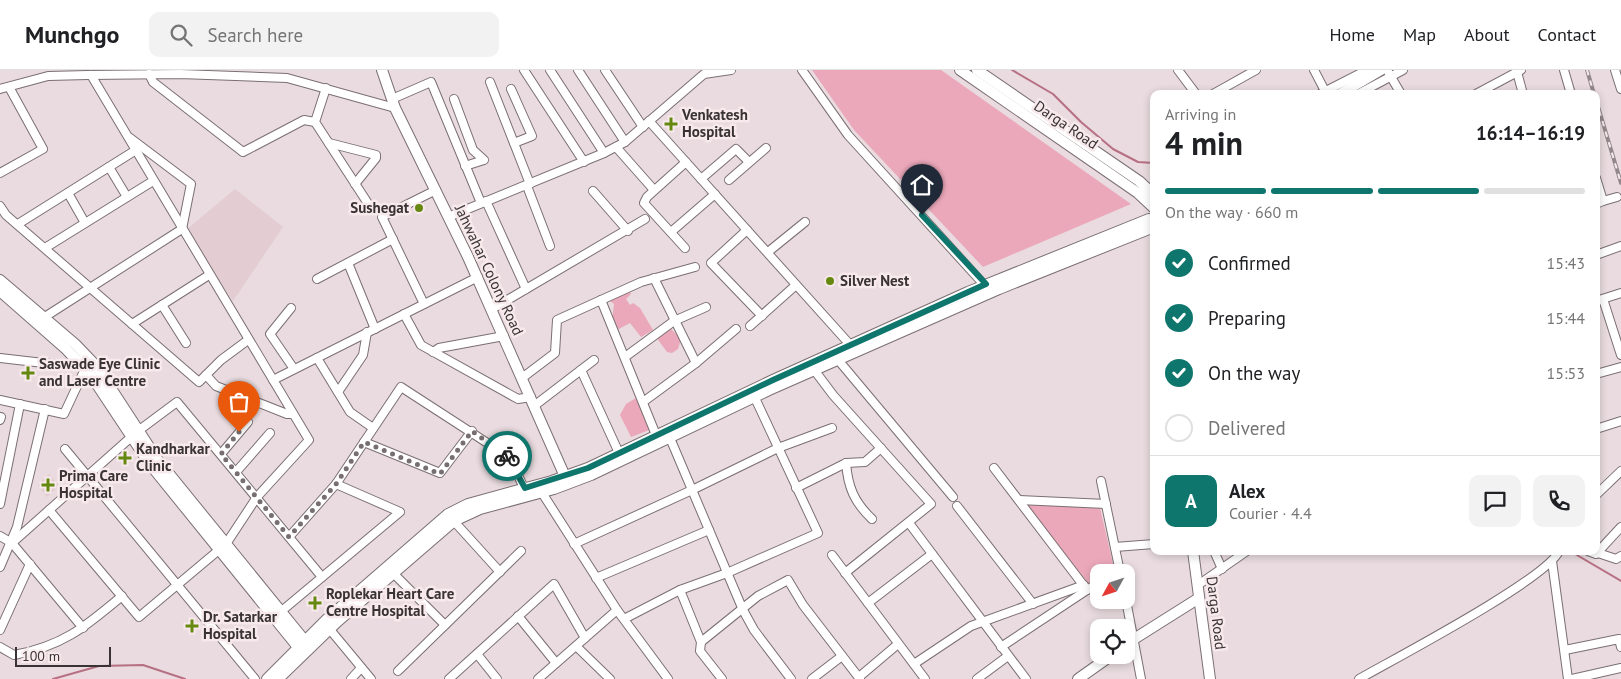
<!DOCTYPE html>
<html lang="en">
<head>
<meta charset="utf-8">
<style>
  :root { --surface:#fff; --page:#f2f2f2; --text:#202124; --muted:#757577; --line:#e0e0e0; --accent:#0f766e }
  body { margin:0; font-family:"PT Sans",sans-serif; background:var(--page); color:var(--text); height:100vh; display:flex; flex-direction:column; font-size:19px; white-space:nowrap }
  * { box-sizing:border-box; margin:0 }
  p { font-size:16px; color:var(--muted) }
  .icon { flex:none; width:28px; height:28px; fill:none; stroke:currentColor; stroke-width:2; stroke-linecap:round; stroke-linejoin:round }
  .map { position:relative; flex:1; overflow:hidden }
  .drawer { position:absolute; left:1150px; top:20px; width:450px; height:465px; display:flex; flex-direction:column; background:var(--surface); border-radius:10px; box-shadow:0 2px 8px #0003 }
  .drawer>* { flex:none }
  .needle { width:32px; rotate:230deg }
  .buttons { position:absolute; left:1090px; top:494px; display:grid; gap:10px }
  .buttons a { display:grid; place-items:center; width:45px; height:45px; border-radius:10px; background:var(--surface); box-shadow:0 2px 8px #0003; font-size:25px }
  .scale { position:absolute; left:15px; bottom:12px; width:96px; box-sizing:border-box; padding-left:5px; border:2px solid #393335; border-top:0; font-size:14px; line-height:18px; white-space:nowrap; color:#393335; -webkit-text-stroke:4px #f7e9ec; paint-order:stroke }
  .pin { position:absolute; display:grid; place-items:center; width:42px; height:42px; color:#fff; margin:-51px -21px; border-radius:50% 50% 50% 0; rotate:-45deg; box-shadow:0 0 5px #0007 }
  .pin .icon { rotate:45deg }
  .courier { position:absolute; display:grid; place-items:center; width:50px; height:50px; margin:-25px; border:4px solid #0f766e; border-radius:50%; background:#fff; color:#222; box-shadow:0 1px 6px #0007 }
  .headline em { font-style:normal; font-weight:700 }
  .headline div { display:flex; flex-direction:column-reverse }
  .headline { display:flex; align-items:center; justify-content:space-between; height:85px; padding:0 15px }
  h1 { font-size:32px; font-weight:700; line-height:38px }
  .bar { display:grid; grid-template-columns:repeat(4,1fr); gap:8px 5px; align-content:center; height:60px; padding:0 15px }
  .bar i { height:6px; border-radius:4px; background:var(--line) }
  .bar .active { background:var(--accent) }
  .bar p { grid-column:span 4 }
  .line { display:flex; align-items:center; gap:12px; padding:0 15px; border-top:1px solid var(--line) }
  .line div { flex:1 }
  .round { display:grid; place-items:center; flex:none; width:52px; height:52px; border-radius:10px; background:var(--page) }
  ol { padding:0 15px; list-style:none }
  li { display:flex; align-items:center; gap:15px; height:55px }
  li p { margin-inline-start:auto }
  li .icon { padding:5px; border-radius:50%; background:var(--accent); color:#fff; stroke-width:4 }
  li:last-child { color:var(--muted) }
  li i { width:28px; height:28px; border:2px solid var(--line); border-radius:50% }
  header { display:flex; align-items:center; gap:30px; box-sizing:border-box; height:70px; padding:0 25px; background:var(--surface); border-bottom:1px solid var(--line) }
  header strong { font-size:24px }
  nav { display:flex; gap:28px; margin-inline-start:auto; font-size:18px }
  .search { width:350px; height:45px; background:var(--page); display:flex; align-items:center; gap:12px; box-sizing:border-box; padding:0 18px; border-radius:10px; color:var(--muted); font-size:19px }
  .map>svg:first-child { display:block }
</style>
</head>
<body>
<header>
<strong>Munchgo</strong>
<div class="search"><svg class="icon" aria-label="search" viewBox="0 0 24 24"><circle cx="10" cy="10" r="6"/><path d="M15 15l6 6"/></svg>Search here</div>
<nav><a>Home</a><a>Map</a><a>About</a><a>Contact</a></nav>
</header>
<div class="map">
<svg width="1621" height="609" viewBox="0 0 1621 609">
  <rect width="100%" height="100%" fill="#e9dbdf"/>
  <g fill="#e3ccd2">
    <path d="M235,119L283,157L233,231L186,160Z"/>
    <path d="M49,404L59,416L47,427L38,415Z"/>
  </g>
  <g fill="#eba8ba">
    <path d="M812,0H941L1131,134L983,197L854,60Z"/>
    <path d="M628,220L631,224L626,229L630,235L633,233L640,238L653,260L641,267L630,253L617,260L612,252L614,234L610,231Z"/>
    <path d="M669,257L681,269L678,279L672,283L667,282L656,267Z"/>
    <path d="M636,328L652,359L631,367L620,345L626,334Z"/>
    <path d="M1026,434L1100,438L1114,498L1106,502H1099V507L1088,513Z"/>
  </g>
  <g fill="none" stroke-linecap="round" stroke-linejoin="round">
    <g stroke="#b76f84" stroke-width="2">
      <path d="M1012,0L1053,24L1081,52L1113,79L1138,92L1154,93"/>
      <path d="M1570,481L1621,511"/>
      <path d="M53,609L99,596L143,595L185,609"/>
    </g>
    <defs>
      <g id="street">
        <path d="M524,0L584,92"/>
        <path d="M550,0L604,83"/>
        <path d="M578,0L625,72"/>
        <path d="M605,0L643,57"/>
        <path d="M802,0L848,65L988,219"/>
        <path d="M1178,0L1196,24"/>
        <path d="M1314,0L1325,21"/>
        <path d="M1387,0L1401,24"/>
        <path d="M1564,0L1571,24"/>
        <path d="M1615,0L1621,19"/>
        <path d="M1517,2L1523,24"/>
        <path d="M149,4L153,12L243,82L304,50L315,52"/>
        <path d="M490,12L530,114"/>
        <path d="M326,18L315,52L367,132"/>
        <path d="M0,19L48,6L88,5L180,4L287,8L395,38"/>
        <path d="M511,19L532,66L514,73"/>
        <path d="M1213,24L1256,0"/>
        <path d="M1320,24L1367,0"/>
        <path d="M1358,24L1403,0"/>
        <path d="M1476,24L1521,0"/>
        <path d="M392,29L431,12L481,133"/>
        <path d="M454,29L473,80L484,90L465,96"/>
        <path d="M649,51L853,278"/>
        <path d="M329,73L376,85V88L355,114"/>
        <path d="M616,77L654,120"/>
        <path d="M109,97L127,127"/>
        <path d="M0,103L43,79L9,17"/>
        <path d="M1596,108L1603,131L1596,134"/>
        <path d="M701,109L736,79L749,92"/>
        <path d="M729,110L766,78"/>
        <path d="M527,116L550,176"/>
        <path d="M593,121L628,161"/>
        <path d="M68,123L85,153"/>
        <path d="M486,131L526,219"/>
        <path d="M1603,131L1617,127"/>
        <path d="M0,136L6,145L199,312L221,290L248,270"/>
        <path d="M448,147L604,83L625,72L704,4L731,0"/>
        <path d="M18,154L136,80"/>
        <path d="M747,160L711,193L762,246"/>
        <path d="M671,162L715,124"/>
        <path d="M45,178L153,111"/>
        <path d="M685,178L644,133L647,127L686,92"/>
        <path d="M768,182L805,152"/>
        <path d="M1596,185L1621,176"/>
        <path d="M348,193L375,259"/>
        <path d="M654,208L696,293"/>
        <path d="M317,209L393,169"/>
        <path d="M1603,229L1621,285"/>
        <path d="M601,230L656,365"/>
        <path d="M1596,231L1621,223"/>
        <path d="M424,234L382,147L436,120"/>
        <path d="M162,235L186,273"/>
        <path d="M291,238L270,264L294,299"/>
        <path d="M492,239L645,149"/>
        <path d="M404,244L421,275L518,329L531,327"/>
        <path d="M40,250L182,159L191,114L130,68"/>
        <path d="M132,254L209,205"/>
        <path d="M750,256L796,215"/>
        <path d="M433,282L439,278L504,266"/>
        <path d="M625,287L674,251L706,237"/>
        <path d="M0,288L61,295L81,290"/>
        <path d="M317,288L350,342L373,358"/>
        <path d="M839,291L953,427"/>
        <path d="M581,300L619,383"/>
        <path d="M815,301L833,325L931,434L845,503"/>
        <path d="M1596,304L1621,297"/>
        <path d="M206,305L216,316L287,344H293"/>
        <path d="M522,308L555,283L557,250L641,212L695,197"/>
        <path d="M273,310L478,207"/>
        <path d="M338,322L363,285L367,262"/>
        <path d="M0,330L64,344L85,299"/>
        <path d="M643,332L696,293L736,259"/>
        <path d="M534,336L594,290"/>
        <path d="M0,350L1,347"/>
        <path d="M1596,359L1621,351"/>
        <path d="M670,368L743,540L754,560L791,609"/>
        <path d="M364,372L440,403L472,361"/>
        <path d="M65,379L255,609"/>
        <path d="M221,384L248,352"/>
        <path d="M846,393C848,417 854,432 872,449"/>
        <path d="M994,398L1087,520"/>
        <path d="M236,402L270,363"/>
        <path d="M1101,411L1120,502"/>
        <path d="M539,418L617,540L668,609"/>
        <path d="M796,418L846,393L865,392L881,378"/>
        <path d="M1596,425L1621,401"/>
        <path d="M1019,430L1106,434"/>
        <path d="M0,434L20,334"/>
        <path d="M957,436L1033,534"/>
        <path d="M49,440L139,547L226,474L257,427L309,370L91,5"/>
        <path d="M451,448L500,502"/>
        <path d="M909,453L1026,609"/>
        <path d="M0,466L12,473L83,558"/>
        <path d="M289,467L336,414L401,317L509,387L526,422"/>
        <path d="M12,473L138,361L177,332L322,507"/>
        <path d="M574,474L692,420L778,378L832,358"/>
        <path d="M1115,477L1154,474"/>
        <path d="M1214,481L1222,499"/>
        <path d="M1588,481L1596,484L1621,457"/>
        <path d="M1598,483L1616,489L1621,486"/>
        <path d="M832,485L925,609"/>
        <path d="M1552,491L1568,609"/>
        <path d="M0,497L17,457L45,339"/>
        <path d="M390,500L445,555"/>
        <path d="M596,508L709,460"/>
        <path d="M1198,515L1247,481"/>
        <path d="M680,520L701,572"/>
        <path d="M1126,530L1141,609"/>
        <path d="M868,533L932,484"/>
        <path d="M278,544L400,442L336,414"/>
        <path d="M518,546L556,593"/>
        <path d="M624,549L680,520L727,503L818,463L755,328"/>
        <path d="M327,556L371,609"/>
        <path d="M0,560L30,494"/>
        <path d="M576,576L610,609"/>
        <path d="M0,577L14,585C63,576 85,557 122,526"/>
        <path d="M1001,577L1099,512"/>
        <path d="M1565,580L1619,569L1621,577"/>
        <path d="M477,584L497,609"/>
        <path d="M914,594L971,556L1084,515"/>
        <path d="M398,601L521,481"/>
        <path d="M859,607L898,574"/>
        <path d="M351,609L361,598"/>
        <path d="M449,609L554,514L585,568"/>
        <path d="M538,609L617,540"/>
        <path d="M722,609L700,581L701,572L758,526L788,510L803,535L860,609"/>
        <path d="M812,609L842,586"/>
        <path d="M977,609L1008,586"/>
        <path d="M1359,609C1394,589 1547,509 1559,481"/>
        <path d="M1572,609L1621,598"/>
      </g>
      <g id="secondary">
        <path d="M382,0L395,38L468,187L567,411"/>
        <path d="M960,0L1138,123L1153,137"/>
        <path d="M977,0L1139,111L1154,125"/>
        <path d="M1340,24L1381,0"/>
        <path d="M0,210L75,274L97,297L157,389L309,576"/>
        <path d="M0,221L66,279L90,304L149,393L302,582"/>
        <path d="M1193,481L1210,609"/>
        <path d="M1126,574L1199,528"/>
        <path d="M267,609L327,549L448,444L468,434L552,411L588,398L773,310L968,222L1149,149"/>
        <path d="M278,609L337,552L454,451L480,439L554,419L591,405L769,320L999,219L1154,157"/>
        <path d="M1078,609L1112,585"/>
      </g>
    </defs>
    <use href="#street" stroke="#7b6f72" stroke-width="10"/>
    <use href="#secondary" stroke="#7b6f72" stroke-width="12"/>
    <use href="#street" stroke="#fff" stroke-width="8"/>
    <use href="#secondary" stroke="#fff" stroke-width="10"/>
    <defs>
      <g id="rail">
        <path d="M1587,0L1594,24"/>
        <path d="M1596,30L1621,113"/>
      </g>
    </defs>
    <use href="#rail" stroke="#92888b" stroke-width="4"/>
    <use href="#rail" stroke="#f7e9ec" stroke-width="2" stroke-dasharray="5.5" stroke-linecap="butt"/>
  </g>
  <g fill="none" stroke-linecap="round" stroke-linejoin="round">
    <path stroke="#776e70" stroke-width="5" stroke-dasharray="0 9" d="M239,362L221,384L289,467L336,414L364,372L440,404L472,361L507,386"/>
    <path stroke="#0f766e" stroke-width="6" d="M507,386L525,418L588,398L773,310L986,214L922,145"/>
  </g>
  <g fill="#658910" stroke="#f7e9ec" stroke-width="2">
    <path d="M668.5 46.5h5v5h5v5h-5v5h-5v-5h-5v-5h5z"/>
    <circle cx="419" cy="138" r="5"/>
    <circle cx="830" cy="211" r="5"/>
    <path d="M25.5 295.5h5v5h5v5h-5v5h-5v-5h-5v-5h5z"/>
    <path d="M122.5 380.5h5v5h5v5h-5v5h-5v-5h-5v-5h5z"/>
    <path d="M45.5 407.5h5v5h5v5h-5v5h-5v-5h-5v-5h5z"/>
    <path d="M312.5 525.5h5v5h5v5h-5v5h-5v-5h-5v-5h5z"/>
    <path d="M189.5 548.5h5v5h5v5h-5v5h-5v-5h-5v-5h5z"/>
  </g>
  <g text-anchor="middle" stroke-width="5" stroke-linejoin="round" paint-order="stroke">
    <g font-size="15" font-weight="bold" fill="#393335" stroke="#f7e9ec" text-anchor="start">
      <text x="682" y="50">Venkatesh<tspan x="682" dy="17">Hospital</tspan></text>
      <text x="409" y="143" text-anchor="end">Sushegat</text>
      <text x="840" y="216">Silver Nest</text>
      <text x="39" y="299">Saswade Eye Clinic<tspan x="39" dy="17">and Laser Centre</tspan></text>
      <text x="136" y="384">Kandharkar<tspan x="136" dy="17">Clinic</tspan></text>
      <text x="59" y="411">Prima Care<tspan x="59" dy="17">Hospital</tspan></text>
      <text x="326" y="529">Roplekar Heart Care<tspan x="326" dy="17">Centre Hospital</tspan></text>
      <text x="203" y="552">Dr. Satarkar<tspan x="203" dy="17">Hospital</tspan></text>
    </g>
    <g font-size="15" fill="#393335" stroke="#f7e9ec">
      <text transform="translate(1066 55) rotate(34)" y="5">Darga Road</text>
      <text transform="translate(489 200) rotate(65)" y="5">Jahwahar Colony Road</text>
      <text transform="translate(1216 543) rotate(83)" y="5">Darga Road</text>
    </g>
  </g>
</svg>
<div class="buttons">
<a><svg class="needle" viewBox="-14 -14 28 28"><path d="M0-13l5 13h-10z" fill="#e53935"/><path d="M0 13l5-13h-10z" fill="#757577"/></svg></a>
<a><svg class="icon" aria-label="locate" viewBox="0 0 24 24"><circle cx="12" cy="12" r="6"/><path d="M12 2v4M12 18v4M2 12h4M18 12h4"/></svg></a>
</div>
<div class="scale">100 m</div>
<div class="pin" style="left:239px;top:362px;background:#ea580c"><svg class="icon" aria-label="bag" viewBox="0 0 24 24"><path d="M5 8h14l-1 12H6zM9 8a3 3 0 0 1 6 0"/></svg></div>
<div class="pin" style="left:922px;top:145px;background:#1f2937"><svg class="icon" aria-label="home" viewBox="0 0 24 24"><path d="M3 11l9-7 9 7M6 9v11h12V9"/></svg></div>
<div class="courier" style="left:507px;top:386px"><svg class="icon" aria-label="bike" viewBox="0 0 24 24"><circle cx="6" cy="16" r="4"/><circle cx="18" cy="16" r="4"/><path d="M6 16l4-8h5l3 8M10 8l3 8H6M13 5h3"/></svg></div>
<section class="drawer">
<div class="headline"><div><h1>4 min</h1><p>Arriving in</p></div><em>16:14–16:19</em></div>
<div class="bar"><i class="active"></i><i class="active"></i><i class="active"></i><i></i><p>On the way · 660 m</p></div>
<ol>
<li><svg class="icon" aria-label="check" viewBox="0 0 24 24"><path d="M5 12l5 5 9-10"/></svg>Confirmed<p>15:43</p></li>
<li><svg class="icon" aria-label="check" viewBox="0 0 24 24"><path d="M5 12l5 5 9-10"/></svg>Preparing<p>15:44</p></li>
<li><svg class="icon" aria-label="check" viewBox="0 0 24 24"><path d="M5 12l5 5 9-10"/></svg>On the way<p>15:53</p></li>
<li><i></i>Delivered</li>
</ol>
<div class="line" style="height:90px"><b class="round" style="background:var(--accent);color:#fff">A</b><div><b>Alex</b><p>Courier · 4.4</p></div><a class="round"><svg class="icon" aria-label="chat" viewBox="0 0 24 24"><path d="M4 5h16v11H9l-5 4z"/></svg></a><a class="round"><svg class="icon" aria-label="phone" viewBox="0 0 24 24"><path d="M5 4h4l2 5-3 2q2 4 5 5l2-3 5 2v4C11 20 4 13 5 4z"/></svg></a></div>
</section>
</div>
</body>
</html>
